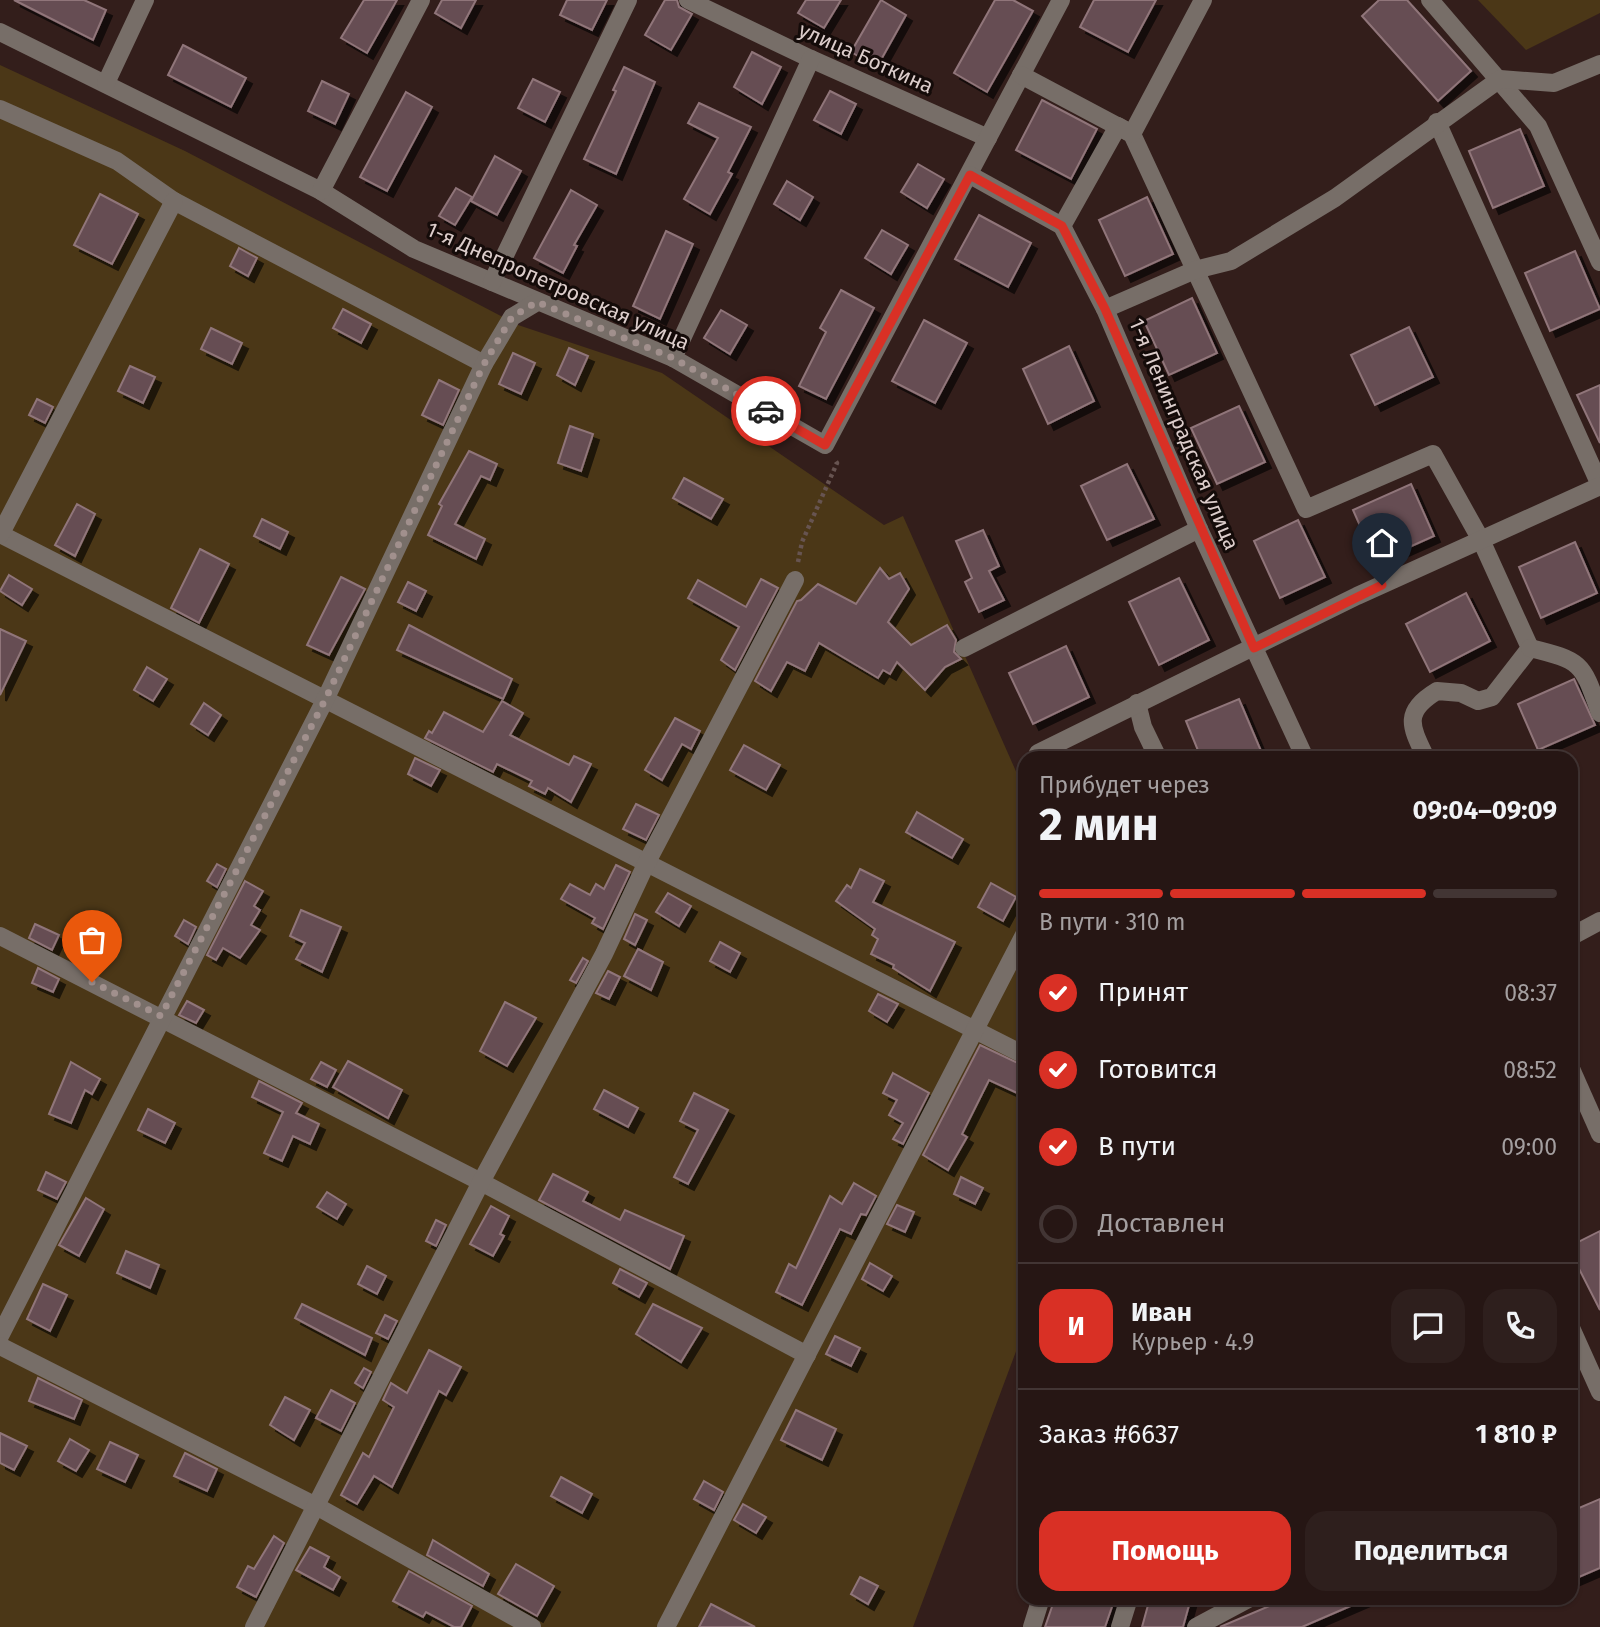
<!DOCTYPE html>
<html lang="ru">
<head>
<meta charset="utf-8">
<style>
  :root { --surface:#261614; --page:#2e1f1d; --text:#f1f3f6; --muted:#a49fa0; --line:#423534; --accent:#d93025 }
  body { margin:0; font-family:"Fira Sans",sans-serif; background:var(--page); color:var(--text); height:100vh; display:flex; flex-direction:column; font-size:26px; white-space:nowrap }
  * { box-sizing:border-box; margin:0 }
  p { font-size:23px; color:var(--muted) }
  .icon { flex:none; width:38px; height:38px; fill:none; stroke:currentColor; stroke-width:2; stroke-linecap:round; stroke-linejoin:round }
  .map { position:relative; flex:1; overflow:hidden }
  .details { position:absolute; left:1018px; top:751px; width:560px; height:854px; display:flex; flex-direction:column; background:var(--surface); border-radius:21px; box-shadow:0 2px 5px #0004,0 0 0 2px var(--line) }
  .details>* { flex:none }
  .pin { position:absolute; display:grid; place-items:center; width:60px; height:60px; color:#fff; margin:-72px -30px; border-radius:50% 50% 50% 0; rotate:-45deg; box-shadow:0 0 7px #0007 }
  .pin .icon { rotate:45deg }
  .courier { position:absolute; display:grid; place-items:center; width:70px; height:70px; margin:-35px; border:5px solid #d93025; border-radius:50%; background:#fff; color:#222; box-shadow:0 2px 9px #0007 }
  .headline em { font-style:normal; font-weight:700 }
  .headline div { display:flex; flex-direction:column-reverse }
  .headline { display:flex; align-items:center; justify-content:space-between; height:119px; padding:0 21px }
  h1 { font-size:46px; font-weight:700; line-height:52px }
  .bar { display:grid; grid-template-columns:repeat(4,1fr); gap:10px 7px; align-content:center; height:84px; padding:0 21px }
  .bar i { height:9px; border-radius:5px; background:var(--line) }
  .bar .active { background:var(--accent) }
  .bar p { grid-column:span 4 }
  .line { display:flex; align-items:center; gap:18px; padding:0 21px; border-top:2px solid var(--line) }
  .line div { flex:1 }
  .round { display:grid; place-items:center; flex:none; width:74px; height:74px; border-radius:21px; background:var(--page) }
  ol { padding:0 21px; list-style:none }
  li { display:flex; align-items:center; gap:21px; height:77px }
  li p { margin-inline-start:auto }
  li .icon { padding:7px; border-radius:50%; background:var(--accent); color:#fff; stroke-width:4 }
  li:last-child { color:var(--muted) }
  li i { width:38px; height:38px; border:4px solid var(--line); border-radius:50% }
  .button { display:flex; gap:14px; margin-top:auto; padding:14px 21px }
  .button a { flex:1; height:80px; border-radius:21px; background:var(--accent); color:#fff; font-size:28px; font-weight:700; line-height:80px; text-align:center }
  .button a+a { background:var(--page); color:var(--text) }
  .map>svg:first-child { display:block }
</style>
</head>
<body>
<div class="map">
<svg width="1600" height="1627" viewBox="0 0 1600 1627">
  <defs>
    <filter id="shadow"><feDropShadow dx="6" dy="6" stdDeviation="0" flood-color="#0009"/></filter>
  </defs>
  <rect width="100%" height="100%" fill="#331e1b"/>
  <g fill="#4b3717">
    <path d="M1478,0H1600V13L1526,50Z"/>
    <path d="M0,65L185,151L518,325L662,373L884,525L903,516L1026,794L1025,1339L1021,1338L913,1627H0Z"/>
  </g>
  <g fill="#664e52" stroke="#90757a" stroke-width="2" filter="url(#shadow)">
    <path d="M14,0H84L106,10L93,40Z"/>
    <path d="M364,0H397L367,53L341,38Z"/>
    <path d="M442,0H476L461,28L435,13Z"/>
    <path d="M567,0H607L592,30L560,15Z"/>
    <path d="M665,0H677L679,7L692,14L671,50L645,35Z"/>
    <path d="M806,0H841L824,28L798,13Z"/>
    <path d="M881,0L906,15L877,67L851,52Z"/>
    <path d="M995,0H1013L1033,11L987,92L954,73Z"/>
    <path d="M1094,0H1156L1128,52L1080,27Z"/>
    <path d="M1379,0H1407L1471,71L1438,101L1362,16Z"/>
    <path d="M183,45L246,78L231,107L168,75Z"/>
    <path d="M752,52L781,67L762,104L734,87Z"/>
    <path d="M624,67L655,82L616,174L584,159L616,91L613,90Z"/>
    <path d="M533,79L560,92L545,122L518,108Z"/>
    <path d="M322,81L349,94L335,124L308,111Z"/>
    <path d="M830,91L856,104L841,134L814,120Z"/>
    <path d="M406,92L432,107L387,191L360,177Z"/>
    <path d="M1042,100L1097,129L1071,179L1016,150Z"/>
    <path d="M699,103L751,127L728,172L732,174L710,214L684,199L718,138L688,123Z"/>
    <path d="M1520,129L1544,186L1493,208L1469,151Z"/>
    <path d="M495,156L521,171L497,215L471,201Z"/>
    <path d="M918,164L944,179L927,208L901,192Z"/>
    <path d="M787,181L813,197L800,220L774,204Z"/>
    <path d="M456,188L472,197L455,225L439,216Z"/>
    <path d="M571,190L597,205L574,245L577,246L563,273L534,258Z"/>
    <path d="M100,194L138,214L112,264L74,245Z"/>
    <path d="M1147,197L1173,254L1125,276L1099,220Z"/>
    <path d="M979,215L1031,243L1008,287L955,259Z"/>
    <path d="M882,230L908,245L891,274L865,258Z"/>
    <path d="M666,231L693,244L660,319L633,306Z"/>
    <path d="M239,248L257,258L248,276L230,266Z"/>
    <path d="M1575,251L1600,309L1550,331L1525,273Z"/>
    <path d="M841,290L874,308L826,399L799,386L826,332L820,328Z"/>
    <path d="M1192,298L1217,353L1169,375L1144,321Z"/>
    <path d="M343,309L371,324L361,343L333,328Z"/>
    <path d="M721,310L747,325L730,354L704,338Z"/>
    <path d="M924,320L967,343L935,403L892,381Z"/>
    <path d="M1409,327L1433,377L1375,405L1351,355Z"/>
    <path d="M211,328L242,343L232,364L201,349Z"/>
    <path d="M1069,346L1094,401L1048,424L1023,369Z"/>
    <path d="M569,348L588,356L575,385L557,375Z"/>
    <path d="M513,353L535,363L521,394L499,384Z"/>
    <path d="M130,366L155,377L143,403L118,391Z"/>
    <path d="M439,380L459,390L443,425L422,415Z"/>
    <path d="M1600,385V443L1577,395Z"/>
    <path d="M37,399L53,407L45,423L29,415Z"/>
    <path d="M1239,406L1265,462L1217,484L1191,428Z"/>
    <path d="M570,426L593,434L581,471L558,463Z"/>
    <path d="M469,451L497,464L490,480L481,476L455,524L485,539L476,559L428,535L442,506L439,504Z"/>
    <path d="M1127,464L1154,519L1107,540L1081,486Z"/>
    <path d="M684,478L723,499L711,519L673,498Z"/>
    <path d="M1411,484L1434,536L1376,562L1353,510Z"/>
    <path d="M77,504L95,514L75,556L55,545Z"/>
    <path d="M262,519L288,532L280,549L254,536Z"/>
    <path d="M1298,520L1325,577L1280,598L1254,541Z"/>
    <path d="M983,530L999,566L989,571L1004,600L979,612L965,582L972,578L956,541Z"/>
    <path d="M1575,542L1597,593L1541,618L1519,567Z"/>
    <path d="M200,549L229,564L199,623L171,608Z"/>
    <path d="M880,568L889,579L900,573L909,589L888,622L911,645L947,625L956,640L954,652L961,659L945,667L925,690L897,662L890,674L883,670L878,678L819,643L805,671L787,662L771,691L755,681L797,601L801,600L818,584L856,604Z"/>
    <path d="M9,575L32,589L22,605L0,591Z"/>
    <path d="M341,577L365,589L329,655L307,645Z"/>
    <path d="M1179,578L1209,640L1159,665L1129,602Z"/>
    <path d="M761,579L778,588L735,670L721,660L739,627L688,598L698,580L746,607Z"/>
    <path d="M408,582L426,591L416,611L398,602Z"/>
    <path d="M1466,593L1490,641L1430,672L1406,624Z"/>
    <path d="M409,625L512,679L503,699L397,650Z"/>
    <path d="M0,629L26,641L0,695Z"/>
    <path d="M1066,646L1089,697L1033,724L1009,673Z"/>
    <path d="M147,667L167,679L153,701L134,690Z"/>
    <path d="M1574,679L1595,725L1538,750L1518,704Z"/>
    <path d="M1239,699L1264,758H1201L1186,721Z"/>
    <path d="M502,701L523,713L510,735L569,765L574,756L591,764L571,802L548,788L545,794L529,786L532,781L497,764L493,772L425,738L429,731L432,733L444,712L483,732Z"/>
    <path d="M204,703L221,715L208,735L191,724Z"/>
    <path d="M675,718L700,731L691,749L682,744L662,780L645,770Z"/>
    <path d="M744,745L780,765L766,790L730,770Z"/>
    <path d="M415,758L440,770L431,786L408,774Z"/>
    <path d="M636,804L659,815L646,840L623,829Z"/>
    <path d="M917,812L963,839L952,858L906,832Z"/>
    <path d="M217,864L226,869L217,887L207,881Z"/>
    <path d="M616,865L630,872L603,929L592,923L595,918L561,899L570,884L590,895L596,884L604,889Z"/>
    <path d="M860,869L884,881L873,902L955,942L930,991L893,968L894,965L871,954L878,939L872,935L875,929L836,901L847,885L851,888Z"/>
    <path d="M245,881L263,891L254,906L260,910L251,925L260,930L240,958L223,948L216,960L207,955Z"/>
    <path d="M991,883L1016,897L1003,921L978,907Z"/>
    <path d="M668,893L691,906L679,926L656,912Z"/>
    <path d="M301,910L341,927L322,972L296,959L305,943L290,936Z"/>
    <path d="M635,914L647,920L635,945L624,939Z"/>
    <path d="M184,920L196,927L188,944L175,936Z"/>
    <path d="M35,924L59,935L52,950L29,938Z"/>
    <path d="M720,942L740,953L730,972L710,961Z"/>
    <path d="M638,949L663,962L651,990L624,976Z"/>
    <path d="M583,958L588,961L576,983L570,980Z"/>
    <path d="M38,968L59,979L53,992L32,983Z"/>
    <path d="M608,971L620,977L609,999L596,993Z"/>
    <path d="M878,994L898,1004L887,1022L869,1011Z"/>
    <path d="M187,1001L204,1010L196,1023L179,1015Z"/>
    <path d="M505,1002L536,1018L507,1066L480,1051Z"/>
    <path d="M980,1045L1026,1067V1097L989,1080L962,1134L967,1137L948,1170L923,1155Z"/>
    <path d="M348,1061L402,1090L388,1118L333,1087Z"/>
    <path d="M71,1062L100,1079L92,1094L85,1090L71,1123L49,1114Z"/>
    <path d="M321,1062L336,1070L327,1087L311,1079Z"/>
    <path d="M893,1073L929,1093L903,1144L893,1139L903,1123L889,1115L897,1100L883,1093Z"/>
    <path d="M259,1081L302,1103L296,1113L319,1124L310,1144L293,1136L282,1161L264,1153L283,1112L252,1097Z"/>
    <path d="M604,1090L638,1108L628,1127L594,1109Z"/>
    <path d="M694,1093L728,1110L688,1184L674,1177L698,1130L680,1121Z"/>
    <path d="M148,1109L175,1123L165,1143L138,1130Z"/>
    <path d="M46,1172L66,1182L57,1199L38,1190Z"/>
    <path d="M553,1174L588,1192L583,1201L620,1220L625,1210L684,1236L670,1269L539,1200Z"/>
    <path d="M961,1177L983,1188L975,1204L954,1194Z"/>
    <path d="M854,1183L876,1196L866,1215L861,1214L851,1234L840,1229L802,1305L776,1292L789,1264L796,1268L830,1196L842,1204Z"/>
    <path d="M327,1192L346,1204L337,1219L317,1207Z"/>
    <path d="M86,1198L104,1209L79,1256L59,1245Z"/>
    <path d="M897,1205L914,1212L905,1232L887,1224Z"/>
    <path d="M491,1206L509,1216L500,1234L504,1236L493,1256L470,1244Z"/>
    <path d="M436,1220L446,1225L436,1246L426,1241Z"/>
    <path d="M1600,1231V1310L1572,1255V1245Z"/>
    <path d="M126,1251L159,1265L150,1288L117,1273Z"/>
    <path d="M870,1263L892,1276L883,1291L862,1279Z"/>
    <path d="M367,1266L386,1276L377,1294L358,1284Z"/>
    <path d="M620,1269L647,1283L639,1297L613,1283Z"/>
    <path d="M43,1284L67,1295L50,1331L27,1319Z"/>
    <path d="M302,1304L372,1338L365,1355L295,1318Z"/>
    <path d="M653,1304L702,1328L681,1362L636,1334Z"/>
    <path d="M385,1315L397,1321L388,1339L376,1333Z"/>
    <path d="M835,1336L860,1348L851,1366L826,1354Z"/>
    <path d="M429,1350L461,1367L446,1395L439,1391L392,1487L374,1476L357,1504L341,1495L363,1453L369,1457L394,1407L383,1400L391,1383L407,1393Z"/>
    <path d="M364,1368L371,1372L363,1388L355,1383Z"/>
    <path d="M38,1378L82,1400L74,1419L29,1401Z"/>
    <path d="M331,1390L355,1403L341,1431L316,1418Z"/>
    <path d="M285,1397L310,1410L294,1440L270,1425Z"/>
    <path d="M796,1410L836,1429L822,1460L781,1440Z"/>
    <path d="M0,1433L27,1446L14,1470L0,1463Z"/>
    <path d="M70,1439L89,1450L76,1471L58,1461Z"/>
    <path d="M110,1442L138,1455L125,1482L97,1469Z"/>
    <path d="M185,1453L217,1469L207,1491L174,1476Z"/>
    <path d="M561,1477L592,1494L582,1513L551,1496Z"/>
    <path d="M704,1481L723,1492L714,1510L694,1499Z"/>
    <path d="M1600,1499V1568L1572,1580V1511Z"/>
    <path d="M743,1504L766,1517L756,1533L734,1520Z"/>
    <path d="M274,1536L284,1543L256,1597L237,1587L248,1566L254,1569Z"/>
    <path d="M433,1540L489,1574L483,1586L427,1555Z"/>
    <path d="M310,1547L329,1557L324,1567L340,1577L333,1590L296,1570Z"/>
    <path d="M516,1564L554,1586L537,1616L498,1594Z"/>
    <path d="M409,1571L472,1606L461,1627H454L426,1612L423,1617L393,1601Z"/>
    <path d="M860,1577L878,1586L868,1604L851,1594Z"/>
    <path d="M1055,1598H1115L1105,1627H1045Z"/>
    <path d="M1150,1598H1191L1183,1627H1142Z"/>
    <path d="M1288,1598H1369L1302,1627H1220Z"/>
    <path d="M711,1604L755,1627H699Z"/>
  </g>
  <g fill="none" stroke-linecap="round" stroke-linejoin="round">
    <path stroke="#675451" stroke-width="4.5" stroke-dasharray="3.5 3.5" stroke-linecap="butt" d="M798,562L802,542L837,463L835,460"/>
    <g stroke="#776e68" stroke-width="18">
      <path d="M688,0L811,59L988,138"/>
      <path d="M1430,0L1538,126L1600,262"/>
      <path d="M0,32L321,191L414,249L673,358L825,445L1061,0"/>
      <path d="M1021,75L1132,134L1306,509L1433,454L1481,540L1530,648L1492,697L1478,701L1461,693L1437,691C1402,712 1411,727 1426,758"/>
      <path d="M106,83L145,0"/>
      <path d="M0,109L117,161L174,201L484,364"/>
      <path d="M1437,122L1600,485"/>
      <path d="M970,175L1062,226L1105,309L1199,529L1305,758"/>
      <path d="M321,191L421,0"/>
      <path d="M1062,226L1118,126L1132,134L1203,0"/>
      <path d="M492,282L628,0"/>
      <path d="M1105,309L1195,270L1231,261L1335,198L1500,79L1554,83L1600,64"/>
      <path d="M673,358L811,59"/>
      <path d="M0,534L1026,1056"/>
      <path d="M0,535L174,201"/>
      <path d="M964,648L1199,529"/>
      <path d="M1530,648C1583,661 1582,663 1600,713"/>
      <path d="M1137,703L1143,727L1158,758"/>
      <path d="M1038,753L1357,596L1600,486"/>
      <path d="M0,936L481,1182L807,1355"/>
      <path d="M1572,936L1600,921"/>
      <path d="M1572,1071L1600,1134"/>
      <path d="M1572,1330L1600,1392"/>
      <path d="M0,1336L325,700L484,364L512,317L537,302"/>
      <path d="M0,1346L318,1507L532,1627"/>
      <path d="M254,1627L481,1182L604,954L647,862L795,580"/>
      <path d="M666,1627L1026,931"/>
      <path d="M1032,1627L1041,1598"/>
      <path d="M1120,1627L1129,1598"/>
      <path d="M1196,1627L1250,1598"/>
    </g>
  </g>
  <g fill="none" stroke-linecap="round" stroke-linejoin="round">
    <path stroke="#a1908d" stroke-width="7" stroke-dasharray="0 12.6" d="M92,982L161,1016L325,700L484,364L512,317L537,302L673,358L766,411"/>
    <path stroke="#d93025" stroke-width="9" d="M766,411L825,445L970,175L1062,226L1105,309L1254,648L1382,585"/>
  </g>
  <g text-anchor="middle" stroke-width="6" stroke-linejoin="round" paint-order="stroke">
    <g font-size="21" fill="#dccdcb" stroke="#140b09">
      <text transform="translate(866 58) rotate(24)" y="7">улица Боткина</text>
      <text transform="translate(558 286) rotate(24)" y="7">1-я Днепропетровская улица</text>
      <text transform="translate(1184 434) rotate(67)" y="7">1-я Ленинградская улица</text>
    </g>
  </g>
</svg>
<div class="pin" style="left:92px;top:982px;background:#ea580c"><svg class="icon" aria-label="bag" viewBox="0 0 24 24"><path d="M5 8h14l-1 12H6zM9 8a3 3 0 0 1 6 0"/></svg></div>
<div class="pin" style="left:1382px;top:585px;background:#1f2937"><svg class="icon" aria-label="home" viewBox="0 0 24 24"><path d="M3 11l9-7 9 7M6 9v11h12V9"/></svg></div>
<div class="courier" style="left:766px;top:411px"><svg class="icon" aria-label="car" viewBox="0 0 24 24"><path d="M5 17H2v-5l4-1 3-4h7l3 4 3 1v5h-3M9 17h6M6 11h13"/><circle cx="7" cy="17" r="2"/><circle cx="17" cy="17" r="2"/></svg></div>
<section class="details">
<div class="headline"><div><h1>2 мин</h1><p>Прибудет через</p></div><em>09:04–09:09</em></div>
<div class="bar"><i class="active"></i><i class="active"></i><i class="active"></i><i></i><p>В пути · 310 m</p></div>
<ol>
<li><svg class="icon" aria-label="check" viewBox="0 0 24 24"><path d="M5 12l5 5 9-10"/></svg>Принят<p>08:37</p></li>
<li><svg class="icon" aria-label="check" viewBox="0 0 24 24"><path d="M5 12l5 5 9-10"/></svg>Готовится<p>08:52</p></li>
<li><svg class="icon" aria-label="check" viewBox="0 0 24 24"><path d="M5 12l5 5 9-10"/></svg>В пути<p>09:00</p></li>
<li><i></i>Доставлен</li>
</ol>
<div class="line" style="height:126px"><b class="round" style="background:var(--accent);color:#fff">И</b><div><b>Иван</b><p>Курьер · 4.9</p></div><a class="round"><svg class="icon" aria-label="chat" viewBox="0 0 24 24"><path d="M4 5h16v11H9l-5 4z"/></svg></a><a class="round"><svg class="icon" aria-label="phone" viewBox="0 0 24 24"><path d="M5 4h4l2 5-3 2q2 4 5 5l2-3 5 2v4C11 20 4 13 5 4z"/></svg></a></div>
<div class="line" style="height:91px"><div>Заказ #6637</div><b>1 810 ₽</b></div>
<div class="button"><a>Помощь</a><a>Поделиться</a></div>
</section>
</div>
</body>
</html>
